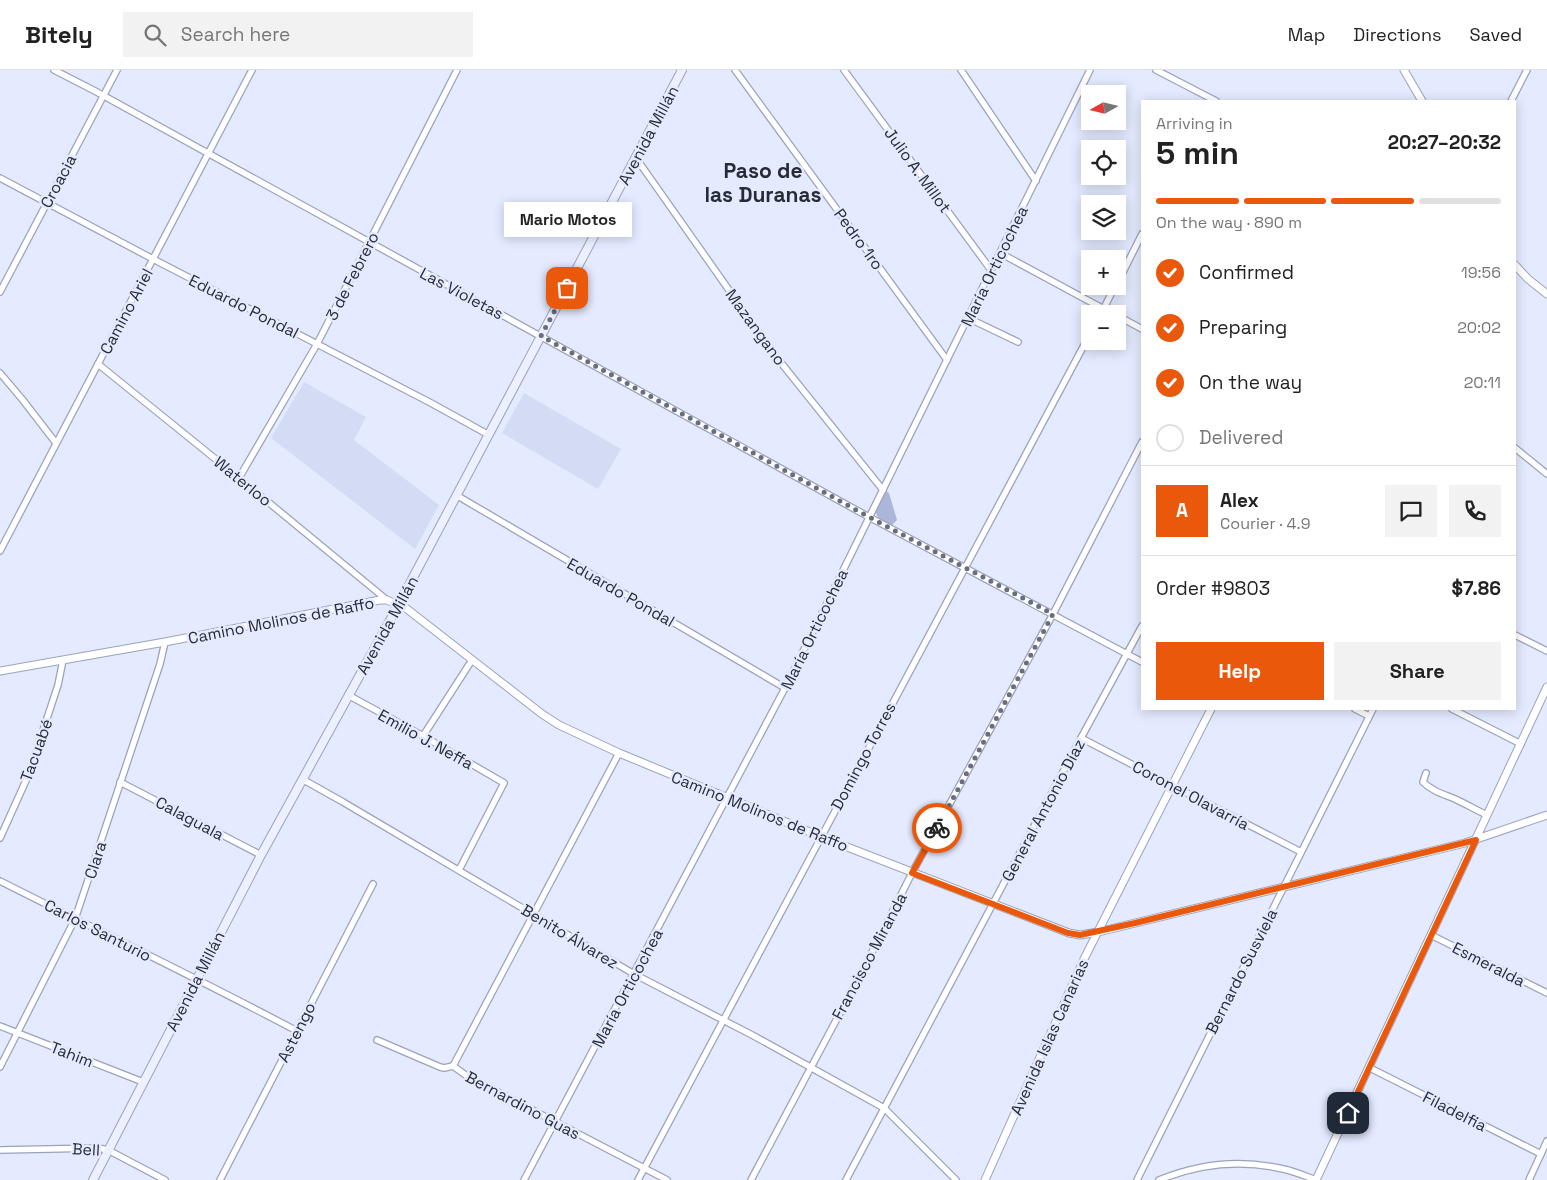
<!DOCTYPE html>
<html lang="en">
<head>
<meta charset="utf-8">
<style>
  :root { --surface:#fff; --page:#f2f2f2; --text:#222; --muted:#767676; --line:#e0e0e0; --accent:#ea580c }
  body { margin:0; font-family:"Space Grotesk",sans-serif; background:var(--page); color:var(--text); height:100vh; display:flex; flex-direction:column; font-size:19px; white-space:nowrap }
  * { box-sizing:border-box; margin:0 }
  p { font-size:16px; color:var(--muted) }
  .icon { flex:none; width:28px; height:28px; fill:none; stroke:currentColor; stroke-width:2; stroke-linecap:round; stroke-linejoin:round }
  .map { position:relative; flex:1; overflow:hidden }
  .drawer { position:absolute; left:1141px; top:30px; width:375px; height:610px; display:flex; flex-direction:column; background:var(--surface); border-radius:0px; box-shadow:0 2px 12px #0003 }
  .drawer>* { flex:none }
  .needle { width:32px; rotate:262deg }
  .controls { position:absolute; left:1081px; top:15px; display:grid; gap:10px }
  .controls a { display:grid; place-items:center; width:45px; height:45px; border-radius:0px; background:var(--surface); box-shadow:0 2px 12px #0003; font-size:25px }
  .pin { position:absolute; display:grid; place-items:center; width:42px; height:42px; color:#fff; margin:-21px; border-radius:10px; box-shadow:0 2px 8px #0006 }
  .courier { position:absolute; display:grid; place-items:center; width:50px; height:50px; margin:-25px; border:4px solid #ea580c; border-radius:50%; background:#fff; color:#222; box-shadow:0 1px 6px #0007 }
  .bubble { position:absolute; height:35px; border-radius:0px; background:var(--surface); box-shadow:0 2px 12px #0003; font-size:16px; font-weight:700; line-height:35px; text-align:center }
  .overview em { font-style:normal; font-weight:700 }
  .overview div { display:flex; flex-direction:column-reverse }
  .overview { display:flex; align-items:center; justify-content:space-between; height:85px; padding:0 15px }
  h1 { font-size:32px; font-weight:700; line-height:38px }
  .bar { display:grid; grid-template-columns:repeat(4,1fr); gap:8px 5px; align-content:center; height:60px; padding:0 15px }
  .bar i { height:6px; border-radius:4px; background:var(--line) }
  .bar .current { background:var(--accent) }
  .bar p { grid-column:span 4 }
  .line { display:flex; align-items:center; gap:12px; padding:0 15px; border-top:1px solid var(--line) }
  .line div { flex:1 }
  .round { display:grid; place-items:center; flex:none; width:52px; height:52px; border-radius:0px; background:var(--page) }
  ol { padding:0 15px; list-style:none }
  li { display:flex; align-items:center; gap:15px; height:55px }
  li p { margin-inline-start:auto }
  li .icon { padding:5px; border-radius:50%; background:var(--accent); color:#fff; stroke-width:4 }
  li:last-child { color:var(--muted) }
  li i { width:28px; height:28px; border:2px solid var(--line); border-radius:50% }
  .primary-button { display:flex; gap:10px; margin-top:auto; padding:10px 15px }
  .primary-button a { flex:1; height:58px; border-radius:0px; background:var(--accent); color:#fff; font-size:20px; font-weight:700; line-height:58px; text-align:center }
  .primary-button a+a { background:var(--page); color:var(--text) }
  header { display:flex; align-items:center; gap:30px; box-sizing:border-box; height:70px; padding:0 25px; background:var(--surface); border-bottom:1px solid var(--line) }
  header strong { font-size:24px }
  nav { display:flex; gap:28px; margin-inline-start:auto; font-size:18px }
  .search { width:350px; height:45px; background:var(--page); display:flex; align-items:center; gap:12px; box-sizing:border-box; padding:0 18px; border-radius:0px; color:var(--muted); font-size:19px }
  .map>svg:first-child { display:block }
</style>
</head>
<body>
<header>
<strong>Bitely</strong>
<div class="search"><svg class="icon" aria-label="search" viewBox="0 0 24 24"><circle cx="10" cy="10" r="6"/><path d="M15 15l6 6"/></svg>Search here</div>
<nav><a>Map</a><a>Directions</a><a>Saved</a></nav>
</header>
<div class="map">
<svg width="1547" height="1110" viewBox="0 0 1547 1110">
  <rect width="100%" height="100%" fill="#e4eaff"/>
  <g fill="#d4dcf5">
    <path d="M304,312L366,347L354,370L439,435L415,479L271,368Z"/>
    <path d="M524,323L621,379L598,419L502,363Z"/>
  </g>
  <path fill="#acb6db" d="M886,421L889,423L897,450L892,455C885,452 876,450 876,441Z"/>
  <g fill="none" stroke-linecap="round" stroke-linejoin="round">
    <defs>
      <g id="minor">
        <path d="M54,0L95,21L869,447L1142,592"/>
        <path d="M735,0L947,290"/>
        <path d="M844,0L991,200"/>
        <path d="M961,0L1036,111"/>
        <path d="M1156,0L1216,31"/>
        <path d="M1511,31L1527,0"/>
        <path d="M636,88L774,284L883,420"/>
        <path d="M0,108L153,189L431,333L489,365"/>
        <path d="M1000,183L1113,244"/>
        <path d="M1118,212L1142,164"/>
        <path d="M0,222L117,0"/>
        <path d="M1101,244L1115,216"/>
        <path d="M1118,246L1142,259"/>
        <path d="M968,248L1018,272"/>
        <path d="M98,294L239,408L387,530"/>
        <path d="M0,303L22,329L56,373"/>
        <path d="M1515,378L1547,404"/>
        <path d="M239,408L317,274L457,0"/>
        <path d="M456,425L785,618"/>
        <path d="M0,481L252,0"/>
        <path d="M1515,565L1547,581"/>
        <path d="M348,625L423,666L504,713L459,800"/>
        <path d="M1355,639L1369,646"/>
        <path d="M1452,639L1521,674"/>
        <path d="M423,666L472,590"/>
        <path d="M1081,668L1301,782"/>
        <path d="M1426,703L1423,712C1432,721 1443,724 1455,729C1466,734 1476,740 1487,745"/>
        <path d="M302,709L343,732L634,904L754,966L884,1038L956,1110"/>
        <path d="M120,712L261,785"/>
        <path d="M0,768L28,706L58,615L63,590"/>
        <path d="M0,811C99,861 199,909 297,961"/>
        <path d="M1431,865L1547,923"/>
        <path d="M0,956L143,1012"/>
        <path d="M377,970L440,997L444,998L453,996L467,1006L667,1110"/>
        <path d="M453,996L619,683"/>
        <path d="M0,997L75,849L160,594L165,572"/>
        <path d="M1370,998L1541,1084"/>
        <path d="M0,1080L98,1078L108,1080L165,1110"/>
        <path d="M220,1110L373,814"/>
        <path d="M524,1110L785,618L1090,0"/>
        <path d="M638,1110L1090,264"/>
        <path d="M751,1110L864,898L912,803L1053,544L1142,372"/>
        <path d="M846,1110L1081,668L1142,556"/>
        <path d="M1137,1110L1373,639"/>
        <path d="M1159,1110C1198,1094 1241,1089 1283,1099C1294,1101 1305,1106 1316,1110"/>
        <path d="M1529,1110L1547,1071"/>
      </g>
      <g id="tertiary">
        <path d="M1404,0L1422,31"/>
        <path d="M1515,195L1528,209L1547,224"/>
        <path d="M0,601L165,572L380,530H387L407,539L542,644L559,655L619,683L728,728L824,768L1069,863L1080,865L1098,862L1465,773L1547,745"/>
        <path d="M985,1110L1084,889L1211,639"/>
        <path d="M1316,1110L1547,617"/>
      </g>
      <path id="secondary" d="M93,1110L261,785L399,534L682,0"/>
    </defs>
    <use href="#minor" stroke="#9ba2bb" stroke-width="8"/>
    <use href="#tertiary" stroke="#9ba2bb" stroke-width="9"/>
    <use href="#secondary" stroke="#9ba2bb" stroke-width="10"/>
    <use href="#minor" stroke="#fff" stroke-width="5.5"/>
    <use href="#tertiary" stroke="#fff" stroke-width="7"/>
    <use href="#secondary" stroke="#ecf0ff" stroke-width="8"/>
  </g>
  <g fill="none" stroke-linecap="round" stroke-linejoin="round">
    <path stroke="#6a6e7c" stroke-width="5" stroke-dasharray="0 9" d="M567,218L541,266L869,447L1053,544L937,758"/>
    <path stroke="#ea580c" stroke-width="6" d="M937,758L912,803L1068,863L1080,865L1135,853L1476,770L1348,1043"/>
  </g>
  <g text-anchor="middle" stroke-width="5" stroke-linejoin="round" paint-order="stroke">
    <g font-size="16" fill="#282b35" stroke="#e4eaff">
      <text transform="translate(648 65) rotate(-62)" y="6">Avenida Millán</text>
      <text transform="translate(918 100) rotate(54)" y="6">Julio A. Millot</text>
      <text transform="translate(58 111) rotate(-62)" y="6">Croacia</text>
      <text transform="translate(859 169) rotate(54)" y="6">Pedro 1ro</text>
      <text transform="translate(994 196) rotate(-64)" y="6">María Orticochea</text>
      <text transform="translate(352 206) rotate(-63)" y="6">3 de Febrero</text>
      <text transform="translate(462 223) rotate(28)" y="6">Las Violetas</text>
      <text transform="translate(244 236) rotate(27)" y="6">Eduardo Pondal</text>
      <text transform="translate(126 241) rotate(-62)" y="6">Camino Ariel</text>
      <text transform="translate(756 257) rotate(54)" y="6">Mazangano</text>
      <text transform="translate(243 411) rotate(39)" y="6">Waterloo</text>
      <text transform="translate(621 522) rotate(30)" y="6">Eduardo Pondal</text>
      <text transform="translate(281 550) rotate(-11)" y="6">Camino Molinos de Raffo</text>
      <text transform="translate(387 555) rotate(-61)" y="6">Avenida Millán</text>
      <text transform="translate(814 559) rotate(-64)" y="6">María Orticochea</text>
      <text transform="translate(426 669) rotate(29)" y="6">Emilio J. Neffa</text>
      <text transform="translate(36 680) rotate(-70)" y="6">Tacuabé</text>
      <text transform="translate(863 686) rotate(-62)" y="6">Domingo Torres</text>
      <text transform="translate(1191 725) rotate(28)" y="6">Coronel Olavarría</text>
      <text transform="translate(1043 740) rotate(-62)" y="6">General Antonio Díaz</text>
      <text transform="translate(760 741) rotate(22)" y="6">Camino Molinos de Raffo</text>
      <text transform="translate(190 748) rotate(28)" y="6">Calaguala</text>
      <text transform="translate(95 790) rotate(-72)" y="6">Clara</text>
      <text transform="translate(98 860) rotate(27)" y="6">Carlos Santurio</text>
      <text transform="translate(570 866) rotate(31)" y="6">Benito Álvarez</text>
      <text transform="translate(869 886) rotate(-62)" y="6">Francisco Miranda</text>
      <text transform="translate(1489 894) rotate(27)" y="6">Esmeralda</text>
      <text transform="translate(1241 901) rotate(-63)" y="6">Bernardo Susviela</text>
      <text transform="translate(195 911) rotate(-63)" y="6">Avenida Millán</text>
      <text transform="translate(627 918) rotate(-62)" y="6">María Orticochea</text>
      <text transform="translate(296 962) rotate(-63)" y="6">Astengo</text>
      <text transform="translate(1049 967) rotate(-66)" y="6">Avenida Islas Canarias</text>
      <text transform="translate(72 984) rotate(21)" y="6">Tahim</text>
      <text transform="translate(523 1035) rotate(28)" y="6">Bernardino Guas</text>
      <text transform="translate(1455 1041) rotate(27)" y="6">Filadelfia</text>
      <text transform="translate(86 1079) rotate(3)" y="6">Bell</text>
    </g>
    <g font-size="21" font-weight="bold" fill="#282b35" stroke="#e4eaff">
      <text x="763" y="108">Paso de<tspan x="763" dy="24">las Duranas</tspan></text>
    </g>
  </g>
</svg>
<div class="controls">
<a><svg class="needle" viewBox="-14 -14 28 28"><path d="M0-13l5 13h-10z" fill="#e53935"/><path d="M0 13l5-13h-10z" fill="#767676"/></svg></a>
<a><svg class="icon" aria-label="locate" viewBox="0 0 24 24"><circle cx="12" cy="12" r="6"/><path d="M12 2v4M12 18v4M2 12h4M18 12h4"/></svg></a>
<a><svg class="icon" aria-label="layers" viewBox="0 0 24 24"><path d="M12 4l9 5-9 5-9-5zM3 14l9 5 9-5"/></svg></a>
<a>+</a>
<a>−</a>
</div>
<div class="pin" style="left:567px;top:218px;background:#ea580c"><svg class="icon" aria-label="bag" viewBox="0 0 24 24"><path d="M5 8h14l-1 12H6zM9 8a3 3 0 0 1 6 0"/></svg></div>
<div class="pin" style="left:1348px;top:1043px;background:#1f2937"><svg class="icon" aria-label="home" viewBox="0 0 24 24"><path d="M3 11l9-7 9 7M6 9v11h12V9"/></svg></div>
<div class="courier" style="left:937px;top:758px"><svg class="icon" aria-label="bike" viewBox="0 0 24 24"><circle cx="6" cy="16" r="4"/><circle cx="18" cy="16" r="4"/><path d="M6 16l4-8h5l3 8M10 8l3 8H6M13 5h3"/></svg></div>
<div class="bubble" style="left:504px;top:132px;width:128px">Mario Motos</div>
<section class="drawer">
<div class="overview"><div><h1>5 min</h1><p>Arriving in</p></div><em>20:27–20:32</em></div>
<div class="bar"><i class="current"></i><i class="current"></i><i class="current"></i><i></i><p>On the way · 890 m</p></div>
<ol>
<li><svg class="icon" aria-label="check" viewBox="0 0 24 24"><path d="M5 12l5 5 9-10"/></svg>Confirmed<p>19:56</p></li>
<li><svg class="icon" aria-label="check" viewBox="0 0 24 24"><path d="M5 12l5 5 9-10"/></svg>Preparing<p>20:02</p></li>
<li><svg class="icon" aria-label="check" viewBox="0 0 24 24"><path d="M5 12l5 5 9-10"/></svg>On the way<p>20:11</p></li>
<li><i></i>Delivered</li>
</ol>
<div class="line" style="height:90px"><b class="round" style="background:var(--accent);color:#fff">A</b><div><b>Alex</b><p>Courier · 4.9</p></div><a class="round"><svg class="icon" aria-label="chat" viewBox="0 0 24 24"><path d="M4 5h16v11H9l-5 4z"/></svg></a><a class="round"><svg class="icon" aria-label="phone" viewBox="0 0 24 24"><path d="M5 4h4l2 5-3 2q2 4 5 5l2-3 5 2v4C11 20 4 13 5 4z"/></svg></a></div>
<div class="line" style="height:65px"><div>Order #9803</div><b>$7.86</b></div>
<div class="primary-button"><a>Help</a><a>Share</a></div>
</section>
</div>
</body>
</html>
